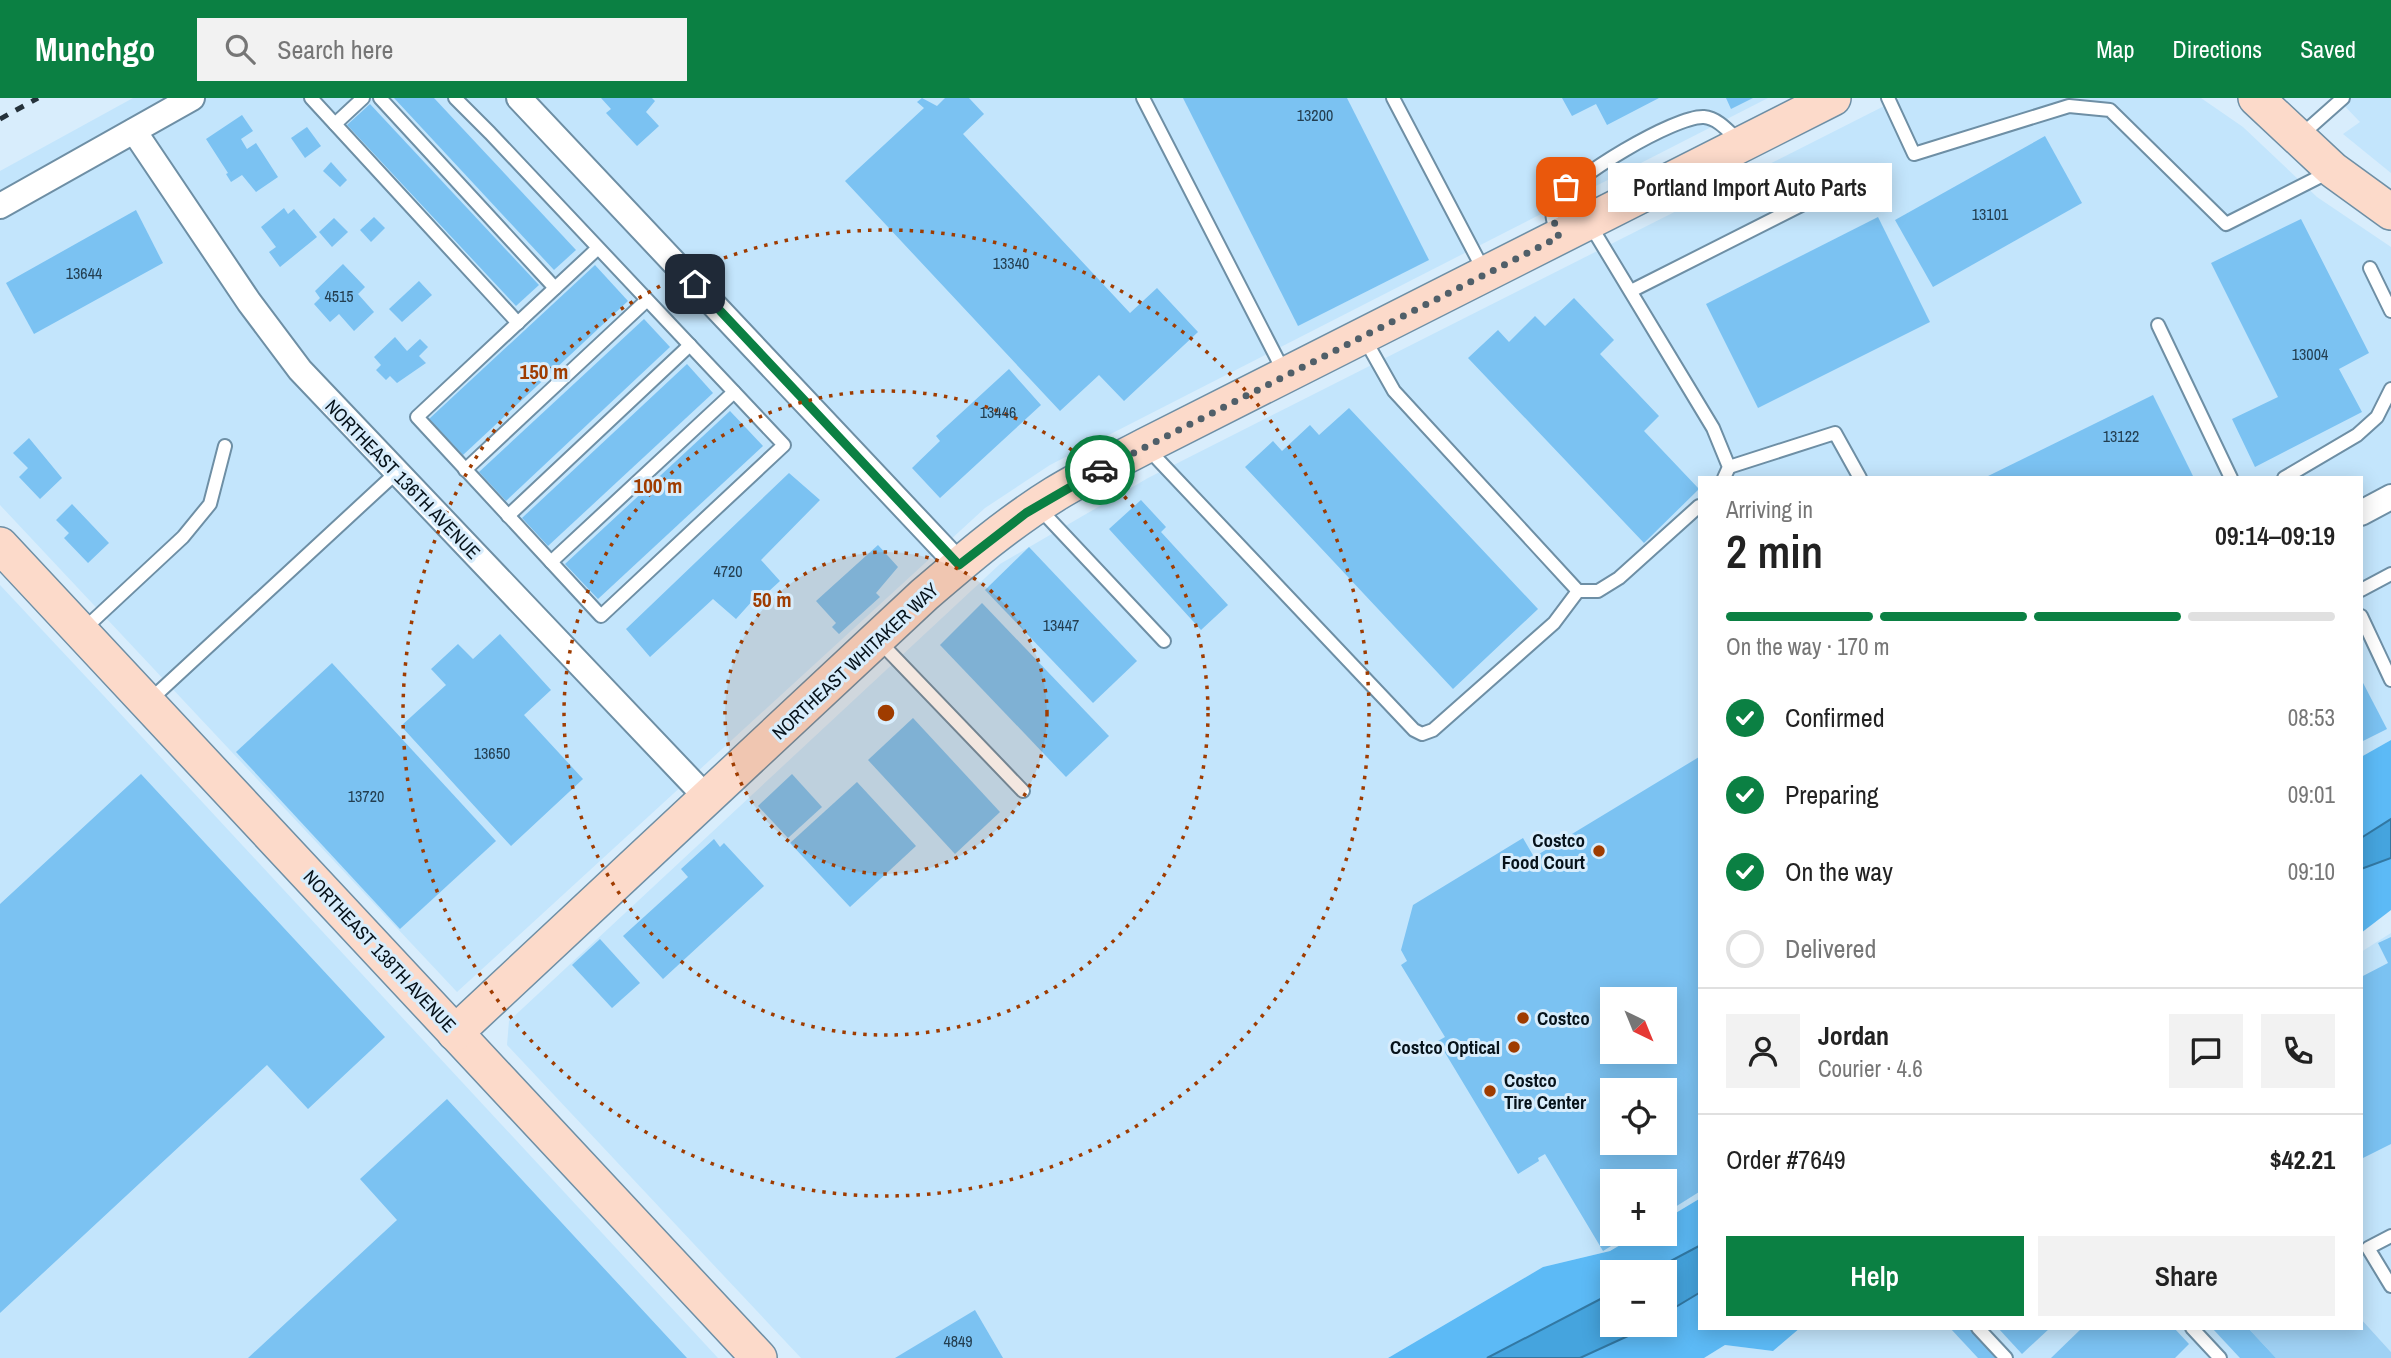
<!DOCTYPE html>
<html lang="en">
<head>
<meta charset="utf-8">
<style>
  :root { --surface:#fff; --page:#f2f2f2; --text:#222; --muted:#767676; --line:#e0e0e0; --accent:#0b8043 }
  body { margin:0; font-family:"Archivo Narrow",sans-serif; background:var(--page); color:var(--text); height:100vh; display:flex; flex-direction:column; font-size:26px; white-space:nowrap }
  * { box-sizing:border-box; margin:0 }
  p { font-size:23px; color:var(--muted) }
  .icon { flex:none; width:38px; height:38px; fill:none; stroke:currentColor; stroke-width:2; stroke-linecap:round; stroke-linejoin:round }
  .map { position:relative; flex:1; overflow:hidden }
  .details { position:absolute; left:1698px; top:378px; width:665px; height:854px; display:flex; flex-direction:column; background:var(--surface); border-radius:0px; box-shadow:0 4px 18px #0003 }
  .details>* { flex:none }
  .needle { width:46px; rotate:137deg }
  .buttons { position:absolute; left:1600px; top:889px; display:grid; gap:14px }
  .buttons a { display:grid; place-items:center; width:77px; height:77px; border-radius:0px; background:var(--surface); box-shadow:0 4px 18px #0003; font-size:35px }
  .pin { position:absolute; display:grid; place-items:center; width:60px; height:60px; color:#fff; margin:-30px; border-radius:14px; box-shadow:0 4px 10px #0006 }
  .courier { position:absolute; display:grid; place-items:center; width:70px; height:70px; margin:-35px; border:5px solid #0b8043; border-radius:50%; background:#fff; color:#222; box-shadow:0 2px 9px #0007 }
  .bubble { position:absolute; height:49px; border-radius:0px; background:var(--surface); box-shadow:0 4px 18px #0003; font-size:23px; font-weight:600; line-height:49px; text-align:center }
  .summary em { font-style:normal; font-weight:600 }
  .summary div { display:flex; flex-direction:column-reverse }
  .summary { display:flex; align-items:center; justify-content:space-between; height:119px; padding:0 28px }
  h1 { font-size:46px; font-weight:600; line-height:52px }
  .bar { display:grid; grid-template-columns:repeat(4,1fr); gap:10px 7px; align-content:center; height:84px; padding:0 28px }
  .bar i { height:9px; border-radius:5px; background:var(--line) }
  .bar .active { background:var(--accent) }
  .bar p { grid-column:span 4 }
  .line { display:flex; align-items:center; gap:18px; padding:0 28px; border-top:2px solid var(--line) }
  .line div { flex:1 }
  .round { display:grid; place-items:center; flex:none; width:74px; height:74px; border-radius:0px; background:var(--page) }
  ol { padding:0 28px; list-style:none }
  li { display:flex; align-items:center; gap:21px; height:77px }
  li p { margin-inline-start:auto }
  li .icon { padding:7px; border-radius:50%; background:var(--accent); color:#fff; stroke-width:4 }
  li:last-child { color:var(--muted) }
  li i { width:38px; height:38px; border:4px solid var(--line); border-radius:50% }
  .primary-button { display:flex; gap:14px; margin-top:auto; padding:14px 28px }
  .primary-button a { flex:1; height:80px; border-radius:0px; background:var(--accent); color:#fff; font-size:28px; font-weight:600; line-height:80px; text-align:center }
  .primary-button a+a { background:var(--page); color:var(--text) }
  header { display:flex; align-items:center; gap:42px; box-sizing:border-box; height:98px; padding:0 35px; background:var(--accent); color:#fff }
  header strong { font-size:33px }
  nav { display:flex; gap:38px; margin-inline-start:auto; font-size:24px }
  .search { width:490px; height:63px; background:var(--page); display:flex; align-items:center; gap:18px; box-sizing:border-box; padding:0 24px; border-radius:0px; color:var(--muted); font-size:26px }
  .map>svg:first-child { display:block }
</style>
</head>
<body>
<header>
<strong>Munchgo</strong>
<div class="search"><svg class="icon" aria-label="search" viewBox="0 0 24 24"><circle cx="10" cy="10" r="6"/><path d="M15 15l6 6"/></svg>Search here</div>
<nav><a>Map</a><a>Directions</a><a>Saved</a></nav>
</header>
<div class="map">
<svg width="2391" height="1260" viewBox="0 0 2391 1260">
  <rect width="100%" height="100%" fill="#d8edfc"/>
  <g fill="#c3e5fc" fill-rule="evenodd">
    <path d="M133,0H1768L1050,367L985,410L457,894L0,407V73Z"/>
    <path d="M1900,0H2201L2243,29L2317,99L2391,149V642L2361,659V380H1699V1101L1664,1122V1083H1612V1136H1639L1610,1153L1543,1169L1388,1260H801L507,947L509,923L1000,466L1148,380ZM1612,901H1664V954H1612ZM1612,992H1664V1045H1612Z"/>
    <path d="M2337,0H2391V75L2343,36L2360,24Z"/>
    <path d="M0,487L103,597L718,1260H0Z"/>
    <path d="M2391,835V1254L2361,1221V854Z"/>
    <path d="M1800,1230H2248L2276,1260H1704L1725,1247L1773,1253Z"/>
  </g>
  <path fill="#9fd1f4" d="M2361,1221L2391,1254V1260H2276L2248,1230H2361Z"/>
  <g fill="#5cbaf6">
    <path d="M2391,642V721L2361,740V659Z"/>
    <path d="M2391,760V812L2361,835V771Z"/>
    <path d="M1699,1101V1148L1650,1174H1612V1195L1487,1260H1388L1543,1169L1610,1153L1639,1136H1664V1122Z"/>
    <path d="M1699,1195V1230H1800L1773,1253L1725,1247L1704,1260H1580L1637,1231L1664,1227V1216Z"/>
  </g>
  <g fill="#45a4de" stroke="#3278a3" stroke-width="2">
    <path d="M2391,721V760L2361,771V740Z"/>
    <path d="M1699,1148V1195L1664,1216V1174H1650Z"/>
    <path d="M1612,1195V1227H1652L1580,1260H1487Z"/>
  </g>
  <g fill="#7bc2f2" fill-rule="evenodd">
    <path d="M394,0H434L576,152L554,172Z"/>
    <path d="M601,0H652L655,3L646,14L659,28L637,48L606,15L611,11Z"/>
    <path d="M922,0L937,8L945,0H969L984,16L963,36L1130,215L1157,190L1198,234L1124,303L1099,277L1060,313L845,83L924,10L917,4Z"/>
    <path d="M1183,0H1347L1429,162L1298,228Z"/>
    <path d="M1562,0H1659L1607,27L1596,6L1572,18Z"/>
    <path d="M1726,0H1753L1731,11Z"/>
    <path d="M370,6L539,187L516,208L347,27Z"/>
    <path d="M242,17L253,33L241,41L247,51L256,45L278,79L256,94L242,77L231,84L226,76L228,75L206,41Z"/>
    <path d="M307,29L321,48L305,60L291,40Z"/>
    <path d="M2045,38L2082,105L1933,189L1895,122Z"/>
    <path d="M331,64L347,82L340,89L323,73Z"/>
    <path d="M284,110L288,116L294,111L317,139L280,169L269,154L276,149L261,129Z"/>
    <path d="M136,112L163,165L34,236L6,185Z"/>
    <path d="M374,119L385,130L371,144L360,132Z"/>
    <path d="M1878,119L1930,224L1758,310L1706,206Z"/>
    <path d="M334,120L348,134L332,149L319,134Z"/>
    <path d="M2301,121L2369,255L2339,271L2362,314L2255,369L2232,321L2278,299L2211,165Z"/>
    <path d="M343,166L365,189L358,196L374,214L354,233L339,216L330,224L314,206L320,200L315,193Z"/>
    <path d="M595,167L628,203L463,357L429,321Z"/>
    <path d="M419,183L432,197L402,224L389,211Z"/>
    <path d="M1574,200L1614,242L1600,256L1659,318L1644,333L1699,391L1644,445L1468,260L1498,232L1509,244L1535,218L1545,228Z"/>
    <path d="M644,221L670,249L506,403L479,374Z"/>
    <path d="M395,239L407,253L420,241L428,249L419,258L426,265L397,285L390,278L386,282L376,272L381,267L374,259Z"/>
    <path d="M687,266L713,295L548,448L522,420Z"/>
    <path d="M1009,271L1041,307L940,400L912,370L940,343L936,338Z"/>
    <path d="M2153,297L2194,380H1984Z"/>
    <path d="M1349,310L1538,511L1453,591L1245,369L1273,343L1282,353L1310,327L1319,337Z"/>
    <path d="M730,313L763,348L598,501L565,466Z"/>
    <path d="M29,340L62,380L40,401L19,379L28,370L13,355Z"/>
    <path d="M789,375L820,402L761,462L780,483L757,504L754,501L736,521L713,501L650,559L626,531Z"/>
    <path d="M1141,402L1166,429L1161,434L1228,507L1201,532L1109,431Z"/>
    <path d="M72,406L109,445L88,465L64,440L69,435L56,422Z"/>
    <path d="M878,447L898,469L876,495L880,499L839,536L832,529L836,525L816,503Z"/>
    <path d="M1029,449L1137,563L1093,605L985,492Z"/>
    <path d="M982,505L1109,638L1066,679L940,547Z"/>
    <path d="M500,536L551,592L524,617L583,681L511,748L401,628L446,587L431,571L458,546L473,561Z"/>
    <path d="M332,565L496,743L400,831L236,654Z"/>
    <path d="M2361,581L2387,631L2361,644Z"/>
    <path d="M913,620L1000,714L955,756L868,662Z"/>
    <path d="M1699,659V1094L1664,1116V1083H1612V1136H1631L1603,1153L1545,1056L1538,1060L1539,1063L1518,1076L1438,943L1445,939L1401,867L1407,863L1401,852L1413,807L1523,740L1534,759ZM1612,901H1664V954H1612ZM1612,992H1664V1045H1612Z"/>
    <path d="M141,676L385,939L308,1011L267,967L0,1215V806Z"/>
    <path d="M792,676L822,709L788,740L758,708Z"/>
    <path d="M857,684L916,748L850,809L790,745Z"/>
    <path d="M714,741L720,749L724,745L764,788L663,881L623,838L688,779L681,771Z"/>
    <path d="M2391,839V1046L2361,1061V879L2388,865L2378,845Z"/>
    <path d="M600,841L640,885L612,910L572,867Z"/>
    <path d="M447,1001L687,1260H248L397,1122L360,1081Z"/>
    <path d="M975,1212L1003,1260H895Z"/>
    <path d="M1950,1230H1972L2000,1260H1978Z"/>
    <path d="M1998,1230H2050L2022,1256Z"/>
    <path d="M2082,1230H2174L2189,1246L2175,1260H2051Z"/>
    <path d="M2212,1230H2248L2276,1260H2240Z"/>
  </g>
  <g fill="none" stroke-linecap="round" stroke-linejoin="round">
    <defs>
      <g id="lane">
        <path d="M311,0L518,225"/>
        <path d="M380,0L555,190"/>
        <path d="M455,0L490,35L784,347L601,518L417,319L598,150"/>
        <path d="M1143,0L1284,274"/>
        <path d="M1393,0L1484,173"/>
        <path d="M1888,0L1914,56L2069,8L2110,12L2226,126L2331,73"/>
        <path d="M335,26L363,0"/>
        <path d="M2299,39L2343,0"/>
        <path d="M1589,125L1713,330L1729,369L1724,380"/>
        <path d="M1558,136C1554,125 1549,117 1556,105C1569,81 1676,17 1704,19C1718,20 1729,34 1739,43"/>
        <path d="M2370,170L2391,213"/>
        <path d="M1631,193L1833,91"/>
        <path d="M2158,227L2231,380"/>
        <path d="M1148,351L1414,632L1422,636L1433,632L1554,525L1578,493L1394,293L1363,238"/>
        <path d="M1729,369L1835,335L1860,380"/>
        <path d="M465,372L647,202"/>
        <path d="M2284,380L2357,337L2377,319L2391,291"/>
        <path d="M1037,408L1164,543"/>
        <path d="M508,418L690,247"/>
        <path d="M551,464L734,294"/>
        <path d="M2361,492L2391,476"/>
        <path d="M1578,493H1598L1619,480L1699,408"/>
        <path d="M2361,518L2391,582"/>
        <path d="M82,533L183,439L210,406L225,348"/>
        <path d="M878,542L1023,693"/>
        <path d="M148,604L397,374"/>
        <path d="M2391,1138L2368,1150L2391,1188"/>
        <path d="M1978,1230L2006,1260"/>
        <path d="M2192,1230L2220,1260"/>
      </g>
      <g id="street">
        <path d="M519,0L959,467"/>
        <path d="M134,33L249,204L300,272L707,700"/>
        <path d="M0,108L192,0"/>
        <path d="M2361,415L2391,399"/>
      </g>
      <g id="secondary">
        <path d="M2256,0L2333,72L2391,114"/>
        <path d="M0,447L759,1260"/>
        <path d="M455,935L924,497C966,461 1008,425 1055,396C1084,378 1115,364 1145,348L1833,0"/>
      </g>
    </defs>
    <use href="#lane" stroke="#6e8fa5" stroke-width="16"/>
    <use href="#street" stroke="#6e8fa5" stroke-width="28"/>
    <use href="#secondary" stroke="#6e8fa5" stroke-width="38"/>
    <use href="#lane" stroke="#fff" stroke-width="12"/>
    <use href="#street" stroke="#fff" stroke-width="24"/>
    <use href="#secondary" stroke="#fcdaca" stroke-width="35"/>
    <path stroke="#25323b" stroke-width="5" stroke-dasharray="9 9" stroke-linecap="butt" d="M0,21L38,0"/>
  </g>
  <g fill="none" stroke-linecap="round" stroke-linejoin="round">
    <path stroke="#505f69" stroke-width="7" stroke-dasharray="0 12.6" d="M1100,372L1559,139C1550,116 1553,109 1566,89"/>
    <path stroke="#0b8043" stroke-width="9" d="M695,186L959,467L1026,415L1100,372"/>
  </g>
  <circle cx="886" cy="615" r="161" fill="#9f3c00" fill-opacity=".12"/>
  <g fill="none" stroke="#9f3c00" stroke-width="3.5" stroke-dasharray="3.5 7">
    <circle cx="886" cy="615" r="161"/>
    <circle cx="886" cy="615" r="322"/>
    <circle cx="886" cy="615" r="483"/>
  </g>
  <g fill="#9f3c00" stroke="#d8edfc" stroke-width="2.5">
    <circle cx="1599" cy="753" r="7"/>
    <circle cx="1523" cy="920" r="7"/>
    <circle cx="1514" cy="949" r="7"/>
    <circle cx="1490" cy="993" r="7"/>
  </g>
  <g text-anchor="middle" stroke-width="6" stroke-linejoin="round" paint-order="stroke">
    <g font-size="16" fill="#233e50">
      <text x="1315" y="23">13200</text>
      <text x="1990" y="122">13101</text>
      <text x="1011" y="171">13340</text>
      <text x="84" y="181">13644</text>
      <text x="339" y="204">4515</text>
      <text x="2310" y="262">13004</text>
      <text x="998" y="320">13446</text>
      <text x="2121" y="344">13122</text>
      <text x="728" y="479">4720</text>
      <text x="1061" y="533">13447</text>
      <text x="492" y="661">13650</text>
      <text x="366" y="704">13720</text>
      <text x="958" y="1249">4849</text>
    </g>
    <g font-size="19" fill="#06121a" stroke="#d8edfc">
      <text transform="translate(403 381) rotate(46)" y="7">NORTHEAST 136TH AVENUE</text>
      <text transform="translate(855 563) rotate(-43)" y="7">NORTHEAST WHITAKER WAY</text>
      <text transform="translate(380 853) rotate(47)" y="7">NORTHEAST 138TH AVENUE</text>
    </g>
    <g font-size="19" font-weight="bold" fill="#06121a" stroke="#d8edfc" text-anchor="end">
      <text x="1585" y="749">Costco<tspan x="1585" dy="22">Food Court</tspan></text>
      <text x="1537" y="927" text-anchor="start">Costco</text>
      <text x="1500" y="956">Costco Optical</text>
      <text x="1504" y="989" text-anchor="start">Costco<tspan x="1504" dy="22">Tire Center</tspan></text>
    </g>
  </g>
  <circle cx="886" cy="615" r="10" fill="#9f3c00" stroke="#d8edfc" stroke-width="3.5"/>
  <g font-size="21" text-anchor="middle" font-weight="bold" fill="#9f3c00" stroke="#d8edfc" stroke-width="6" stroke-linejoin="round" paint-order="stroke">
    <text x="544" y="281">150 m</text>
    <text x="658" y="395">100 m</text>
    <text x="772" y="509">50 m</text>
  </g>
</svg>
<div class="buttons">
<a><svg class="needle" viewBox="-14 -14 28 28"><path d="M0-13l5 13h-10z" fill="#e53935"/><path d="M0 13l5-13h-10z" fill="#767676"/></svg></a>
<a><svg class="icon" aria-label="locate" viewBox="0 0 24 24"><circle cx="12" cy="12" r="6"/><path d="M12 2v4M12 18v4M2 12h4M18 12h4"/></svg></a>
<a>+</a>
<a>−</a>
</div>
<div class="pin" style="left:1566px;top:89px;background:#ea580c"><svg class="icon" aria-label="bag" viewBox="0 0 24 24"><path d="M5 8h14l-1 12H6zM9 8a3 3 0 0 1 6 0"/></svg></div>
<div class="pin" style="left:695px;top:186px;background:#1f2937"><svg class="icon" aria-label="home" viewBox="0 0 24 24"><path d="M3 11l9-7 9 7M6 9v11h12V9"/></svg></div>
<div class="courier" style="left:1100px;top:372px"><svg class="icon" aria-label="car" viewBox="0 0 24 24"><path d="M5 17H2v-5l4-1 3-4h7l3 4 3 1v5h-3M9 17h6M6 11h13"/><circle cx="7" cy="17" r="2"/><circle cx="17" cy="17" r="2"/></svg></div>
<div class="bubble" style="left:1608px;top:65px;width:284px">Portland Import Auto Parts</div>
<section class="details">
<div class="summary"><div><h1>2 min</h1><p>Arriving in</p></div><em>09:14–09:19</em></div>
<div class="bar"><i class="active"></i><i class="active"></i><i class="active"></i><i></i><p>On the way · 170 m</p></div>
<ol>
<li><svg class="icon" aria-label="check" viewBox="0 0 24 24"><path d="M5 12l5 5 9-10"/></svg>Confirmed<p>08:53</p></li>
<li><svg class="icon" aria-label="check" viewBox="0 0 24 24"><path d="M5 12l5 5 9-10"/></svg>Preparing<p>09:01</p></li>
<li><svg class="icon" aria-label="check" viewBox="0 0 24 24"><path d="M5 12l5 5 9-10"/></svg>On the way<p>09:10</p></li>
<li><i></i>Delivered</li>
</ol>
<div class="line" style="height:126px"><a class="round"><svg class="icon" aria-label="person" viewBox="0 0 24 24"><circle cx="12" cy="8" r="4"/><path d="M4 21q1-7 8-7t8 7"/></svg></a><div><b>Jordan</b><p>Courier · 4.6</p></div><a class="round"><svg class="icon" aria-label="chat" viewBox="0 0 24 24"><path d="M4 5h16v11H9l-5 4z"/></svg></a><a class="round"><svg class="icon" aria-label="phone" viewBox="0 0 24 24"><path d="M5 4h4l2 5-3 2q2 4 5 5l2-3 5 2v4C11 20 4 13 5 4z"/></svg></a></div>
<div class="line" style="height:91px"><div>Order #7649</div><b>$42.21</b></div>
<div class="primary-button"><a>Help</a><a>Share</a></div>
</section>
</div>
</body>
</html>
